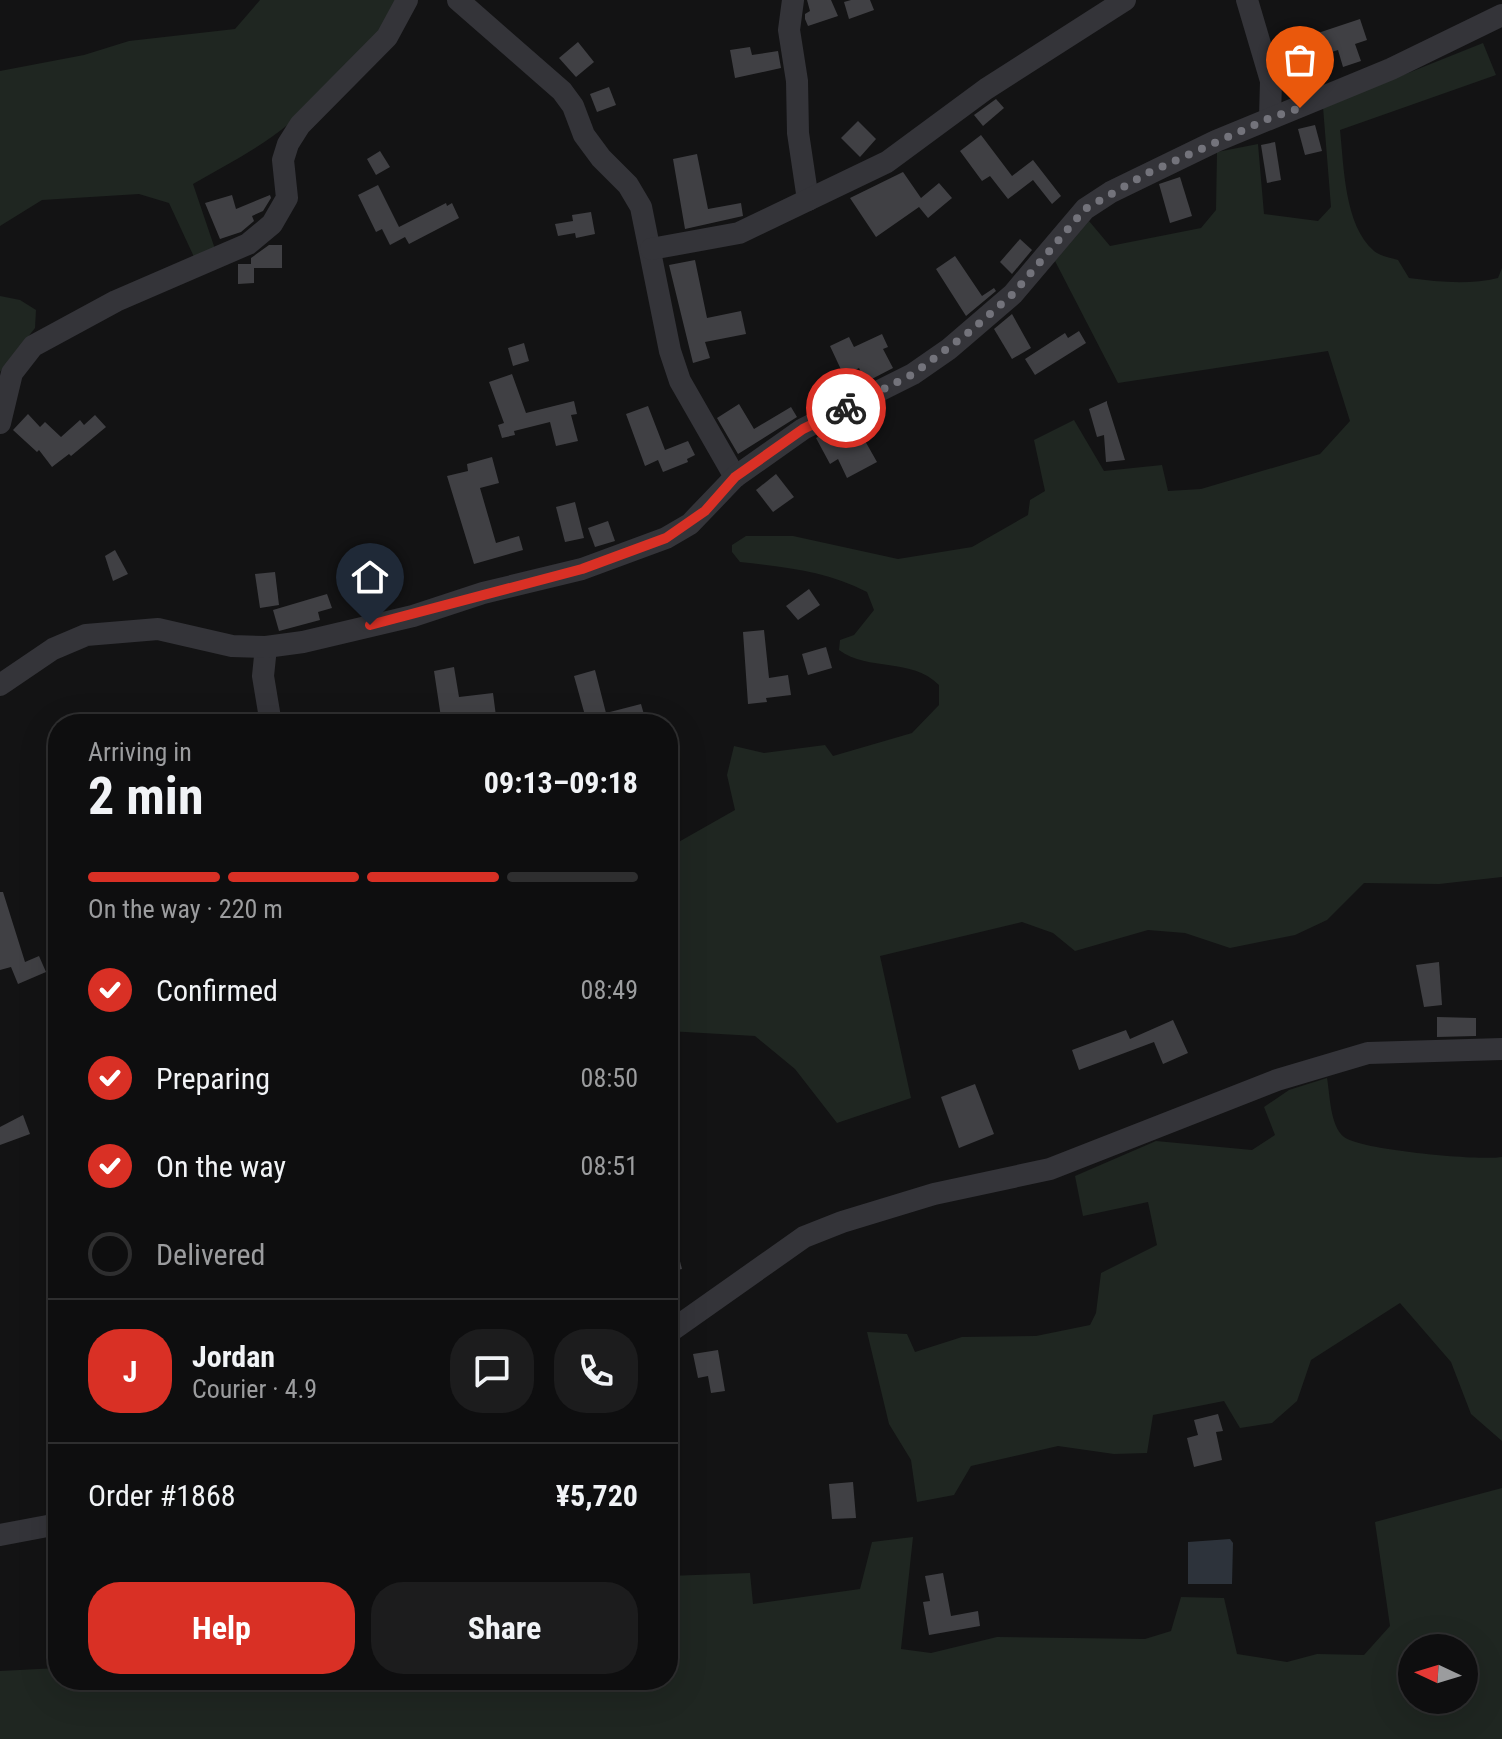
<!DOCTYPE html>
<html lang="en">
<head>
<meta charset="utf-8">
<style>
  :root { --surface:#0e0e0f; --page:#1c1c1d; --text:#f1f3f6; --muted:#9b9c9e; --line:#2e2e2f; --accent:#d93025 }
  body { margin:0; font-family:"Roboto Condensed",sans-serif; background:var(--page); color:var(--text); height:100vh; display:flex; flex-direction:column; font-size:30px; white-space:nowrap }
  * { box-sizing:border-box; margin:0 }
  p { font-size:26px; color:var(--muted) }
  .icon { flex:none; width:44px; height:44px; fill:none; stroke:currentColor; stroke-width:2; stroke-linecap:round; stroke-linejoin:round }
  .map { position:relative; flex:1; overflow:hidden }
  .details { position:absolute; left:48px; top:714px; width:630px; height:976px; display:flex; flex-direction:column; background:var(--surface); border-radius:32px; box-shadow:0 8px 32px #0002,0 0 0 2px var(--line) }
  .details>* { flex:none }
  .needle { width:52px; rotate:274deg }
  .buttons { position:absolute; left:1398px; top:1634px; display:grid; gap:16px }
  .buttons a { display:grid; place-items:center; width:80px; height:80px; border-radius:50%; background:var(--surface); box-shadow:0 8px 32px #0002,0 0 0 2px var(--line); font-size:40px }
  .pin { position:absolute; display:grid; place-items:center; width:68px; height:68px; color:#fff; margin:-82px -34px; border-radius:50% 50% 50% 0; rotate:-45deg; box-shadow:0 0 8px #0007 }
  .pin .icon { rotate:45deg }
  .courier { position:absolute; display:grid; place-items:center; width:80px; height:80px; margin:-40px; border:6px solid #d93025; border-radius:50%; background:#fff; color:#222; box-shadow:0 2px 10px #0007 }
  .overview em { font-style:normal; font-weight:700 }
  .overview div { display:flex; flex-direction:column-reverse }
  .overview { display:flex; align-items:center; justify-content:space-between; height:136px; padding:0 40px }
  h1 { font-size:52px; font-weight:700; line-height:60px }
  .bar { display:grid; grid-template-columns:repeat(4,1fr); gap:12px 8px; align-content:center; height:96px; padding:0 40px }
  .bar i { height:10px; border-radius:6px; background:var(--line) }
  .bar .selected { background:var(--accent) }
  .bar p { grid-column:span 4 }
  .line { display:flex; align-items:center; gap:20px; padding:0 40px; border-top:2px solid var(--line) }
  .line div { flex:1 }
  .round { display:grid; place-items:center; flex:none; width:84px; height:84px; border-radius:32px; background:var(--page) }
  ol { padding:0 40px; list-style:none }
  li { display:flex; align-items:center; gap:24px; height:88px }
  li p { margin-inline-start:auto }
  li .icon { padding:8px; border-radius:50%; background:var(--accent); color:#fff; stroke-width:4 }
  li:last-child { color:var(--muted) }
  li i { width:44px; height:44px; border:4px solid var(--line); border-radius:50% }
  .action { display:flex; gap:16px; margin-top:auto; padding:16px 40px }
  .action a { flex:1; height:92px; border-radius:32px; background:var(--accent); color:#fff; font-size:32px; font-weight:700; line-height:92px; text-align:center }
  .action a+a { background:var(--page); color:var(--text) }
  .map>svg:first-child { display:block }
</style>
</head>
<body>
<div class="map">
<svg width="1502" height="1739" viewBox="0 0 1502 1739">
  <rect width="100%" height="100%" fill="#131314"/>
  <g fill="#1f2621" fill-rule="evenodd">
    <path d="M260,0H402C373,43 316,106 273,136C248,154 220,168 193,184L215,249L195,259L169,203L139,194L42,200L0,226V71L84,55L129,41L235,29Z"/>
    <path d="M1483,43L1496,75L1340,130C1344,166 1344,225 1374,251C1380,256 1391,258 1398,260L1409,278C1438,282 1470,285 1498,278L1502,268V877L1439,884L1364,883L1327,920L1295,935L1230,948L1185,933L1148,930L1075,951L1053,933L1022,922L880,956L911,1098L837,1123L795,1069L755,1036L668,1031V930L676,925L668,905V848L735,810L727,775L734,746L764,753L825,745L833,756L912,733L939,705V685C911,657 869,672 839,650L840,640L854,635L874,610L867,592C827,571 785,567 740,562L732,552V545L746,536H793L898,559L972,547L1028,515L1030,500L1045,491L1034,440L1074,420L1104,471L1162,465L1168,491L1201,489L1320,454L1350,421L1328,351L1118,383L1055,261L1089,221L1110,246L1201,228L1216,210L1217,152L1258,144L1264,214L1318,221L1331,207L1323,107Z"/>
    <path d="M0,296L20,300L36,310L35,328L0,372Z"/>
    <path d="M1327,1078C1330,1095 1330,1126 1344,1137C1360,1150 1480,1161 1502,1157V1441L1471,1414L1451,1362L1400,1303L1311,1360L1297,1401L1272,1423L1240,1428L1224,1401L1153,1415L1147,1453L1114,1454L1058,1446L971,1466L954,1495L917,1502L911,1460L889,1424L867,1332L907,1334L915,1352L962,1337L1036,1336L1090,1325L1096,1313L1101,1273L1157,1245L1148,1202L1083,1216L1075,1176L1156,1141L1252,1150L1275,1135L1264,1107L1289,1090Z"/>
    <path d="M1502,1488V1739H0V1671L58,1668V1680H668V1576L750,1573L753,1604L860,1589L872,1542L913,1537L901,1649L931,1653L997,1637L1145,1639L1171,1631L1181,1597L1224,1598L1237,1654L1287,1662L1317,1654L1364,1655L1390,1626L1375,1522ZM1412,1648H1464V1700H1412Z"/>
  </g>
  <path fill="#2d333b" d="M1230,1539L1233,1543L1232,1584H1188V1542Z"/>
  <g fill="#404044">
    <path d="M807,0H831L838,16L808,26L805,19V14L810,11Z"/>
    <path d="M851,0H870L874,10L849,19L844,2Z"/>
    <path d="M1360,19L1367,40L1355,44L1361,61L1343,67L1338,50L1319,56L1312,35Z"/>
    <path d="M578,42L594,62L576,77L559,58Z"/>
    <path d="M750,47L752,55L778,51L781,68L735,78L730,50Z"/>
    <path d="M609,87L616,105L597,112L590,94Z"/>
    <path d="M996,99L1004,108L983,126L974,115Z"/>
    <path d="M858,121L876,139L860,157L841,138Z"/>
    <path d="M1315,125L1322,151L1305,155L1298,129Z"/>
    <path d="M981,135L1012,176L1033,160L1061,196L1052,204L1033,180L1008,199L990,176L982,181L960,151Z"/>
    <path d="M1275,142L1281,180L1267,183L1261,145Z"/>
    <path d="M380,151L390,167L376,175L367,159Z"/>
    <path d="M697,154L708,209L741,203L743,216L685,229L673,159Z"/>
    <path d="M903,172L921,198L939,183L952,198L928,218L919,207L876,237L850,198Z"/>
    <path d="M1180,177L1192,216L1170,223L1159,184Z"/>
    <path d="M378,185L399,227L446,203L447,206L452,203L459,218L409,244L405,237L390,245L382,229L376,232L358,195Z"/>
    <path d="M232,195L236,209L270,195L271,198L263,211L252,216L254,221L241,232L220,239L205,203Z"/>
    <path d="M591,212L595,234L576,238L575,233L558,236L555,224L573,221L572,215Z"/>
    <path d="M1020,239L1032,250L1012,274L1000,262Z"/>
    <path d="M269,245H282V268H254V283L238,284V264H251V258Z"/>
    <path d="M955,256L982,296L994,288L996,291L966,316L936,269Z"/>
    <path d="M695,260L707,318L741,311L746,334L705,342L710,358L693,363L669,265Z"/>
    <path d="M1012,314L1031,348L1012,359L994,329Z"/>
    <path d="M1079,331L1086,343L1035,375L1025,359L1065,333L1068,338Z"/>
    <path d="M882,334L888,347L883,349L893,368L866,382L859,368L844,376L830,346L849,337L854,347Z"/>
    <path d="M524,343L529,361L513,366L508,348Z"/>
    <path d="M512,374L526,413L574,401L577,414L571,415L578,441L556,446L550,422L514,431L515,435L502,438L498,425L504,423L489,382Z"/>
    <path d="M1107,401V403L1125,460L1106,462L1104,435L1097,437L1089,409Z"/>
    <path d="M739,404L754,429L791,407L797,417L738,454L717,418Z"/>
    <path d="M648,406L665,450L688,441L695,455L687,459L688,462L663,472L658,460L645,466L626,414Z"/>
    <path d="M28,414L40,427L45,422L61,437L80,420L84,425L95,415L106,427L71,456L69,454L52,467L39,450L37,452L13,430Z"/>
    <path d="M833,429L841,443L860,432L877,462L847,478L838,459L830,464L816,438Z"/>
    <path d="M492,457L499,483L480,488L496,543L519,536L523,550L474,564L447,476L468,471L467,464Z"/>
    <path d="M776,474L794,497L773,512L756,490Z"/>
    <path d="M575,502L584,538L565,542L556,507Z"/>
    <path d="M608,521L615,541L595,547L588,528Z"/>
    <path d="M115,550L128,574L113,581L105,556Z"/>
    <path d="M275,572L279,605L260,608L255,574Z"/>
    <path d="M809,589L820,605L798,620L786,606Z"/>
    <path d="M327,594L332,608L318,612L320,620L279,631L273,610Z"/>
    <path d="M764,630L769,678L788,675L791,695L766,698L767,702L748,704L743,632Z"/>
    <path d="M826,647L832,668L808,675L802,654Z"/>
    <path d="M454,667L459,697L493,693L497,724H442L434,671Z"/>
    <path d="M595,670L606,713L641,704L645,718L623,724H582V720L586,719L574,676Z"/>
    <path d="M0,892H3L25,962L39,956L46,972L18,984L11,967L0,970Z"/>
    <path d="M1439,962L1442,1005L1424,1007L1416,965Z"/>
    <path d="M1437,1017L1476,1018V1036L1437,1037Z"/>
    <path d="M1173,1020L1188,1053L1163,1064L1154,1042L1079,1070L1072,1050L1126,1030L1130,1039Z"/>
    <path d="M975,1084L994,1134L959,1148L941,1097Z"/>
    <path d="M23,1115L30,1134L0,1145V1127Z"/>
    <path d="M668,1231H672L682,1269L668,1272Z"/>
    <path d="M718,1350L725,1391L711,1393L708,1376L698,1378L693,1354Z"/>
    <path d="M1218,1414L1223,1431L1216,1432L1222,1460L1194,1467L1187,1438L1198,1435L1194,1420Z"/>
    <path d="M853,1482L856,1518L832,1519L829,1484Z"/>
    <path d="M943,1573L951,1616L978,1611L980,1626L929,1635L923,1602L930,1601L925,1576Z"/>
  </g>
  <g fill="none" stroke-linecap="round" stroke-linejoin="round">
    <g stroke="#343439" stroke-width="22">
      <path d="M458,0L562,91L573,106L584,135L601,158L628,185L641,207L670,351L680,381L735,477"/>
      <path d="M793,0L789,30L797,81L798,133L808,200"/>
      <path d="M1247,0L1271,81L1270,118"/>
      <path d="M651,249L739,233L887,162L986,89L1125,0"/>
      <path d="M0,423L12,373L33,346L116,301L248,244L272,224L287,198L283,160L288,144L300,125L387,37L407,0"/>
      <path d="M266,647L263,676L271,724"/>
      <path d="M0,685L53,649L86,635L158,629L232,646L266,647L303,642L413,616L483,593L582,569L666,538L690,524L735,477L803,429L913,374L949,349L1013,294L1085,209L1111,192L1216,141L1391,69L1502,15"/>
      <path d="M668,1333L804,1237L842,1222L934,1194L1050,1169L1277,1080L1368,1053L1502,1049"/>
      <path d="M0,1535L58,1524"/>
    </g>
  </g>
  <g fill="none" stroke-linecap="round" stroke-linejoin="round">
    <path stroke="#73737b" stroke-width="8" stroke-dasharray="0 14.4" d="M846,408L913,374L968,333L1013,294L1085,209L1148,173L1270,118L1300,108"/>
    <path stroke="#d93025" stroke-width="10" d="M370,625L582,569L666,538L705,511L735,477L803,429L846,408"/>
  </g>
</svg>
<div class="buttons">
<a><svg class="needle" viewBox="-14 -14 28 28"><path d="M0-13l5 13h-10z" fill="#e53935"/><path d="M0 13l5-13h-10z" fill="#9b9c9e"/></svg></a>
</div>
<div class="pin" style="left:1300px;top:108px;background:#ea580c"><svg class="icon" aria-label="bag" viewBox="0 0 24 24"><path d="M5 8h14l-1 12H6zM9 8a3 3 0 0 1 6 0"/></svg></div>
<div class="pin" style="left:370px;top:625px;background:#1f2937"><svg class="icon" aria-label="home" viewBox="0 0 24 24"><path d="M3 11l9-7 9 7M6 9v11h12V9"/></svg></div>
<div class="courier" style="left:846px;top:408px"><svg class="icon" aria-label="bike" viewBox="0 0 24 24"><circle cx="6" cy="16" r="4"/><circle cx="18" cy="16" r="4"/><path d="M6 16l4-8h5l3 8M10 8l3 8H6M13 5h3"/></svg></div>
<section class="details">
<div class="overview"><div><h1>2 min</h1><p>Arriving in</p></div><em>09:13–09:18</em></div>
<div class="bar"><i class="selected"></i><i class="selected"></i><i class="selected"></i><i></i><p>On the way · 220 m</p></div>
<ol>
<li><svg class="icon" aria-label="check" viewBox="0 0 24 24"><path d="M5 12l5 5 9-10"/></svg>Confirmed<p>08:49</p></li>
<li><svg class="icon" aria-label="check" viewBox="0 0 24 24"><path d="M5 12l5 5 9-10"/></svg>Preparing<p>08:50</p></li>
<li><svg class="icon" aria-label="check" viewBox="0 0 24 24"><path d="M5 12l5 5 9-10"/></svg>On the way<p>08:51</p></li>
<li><i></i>Delivered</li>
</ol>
<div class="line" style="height:144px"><b class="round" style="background:var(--accent);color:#fff">J</b><div><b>Jordan</b><p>Courier · 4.9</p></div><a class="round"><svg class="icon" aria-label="chat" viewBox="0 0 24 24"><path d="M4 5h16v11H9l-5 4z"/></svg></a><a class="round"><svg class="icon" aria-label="phone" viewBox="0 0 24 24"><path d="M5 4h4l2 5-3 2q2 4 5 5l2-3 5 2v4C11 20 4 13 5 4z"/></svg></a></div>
<div class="line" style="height:104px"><div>Order #1868</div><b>¥5,720</b></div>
<div class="action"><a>Help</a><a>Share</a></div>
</section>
</div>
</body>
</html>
